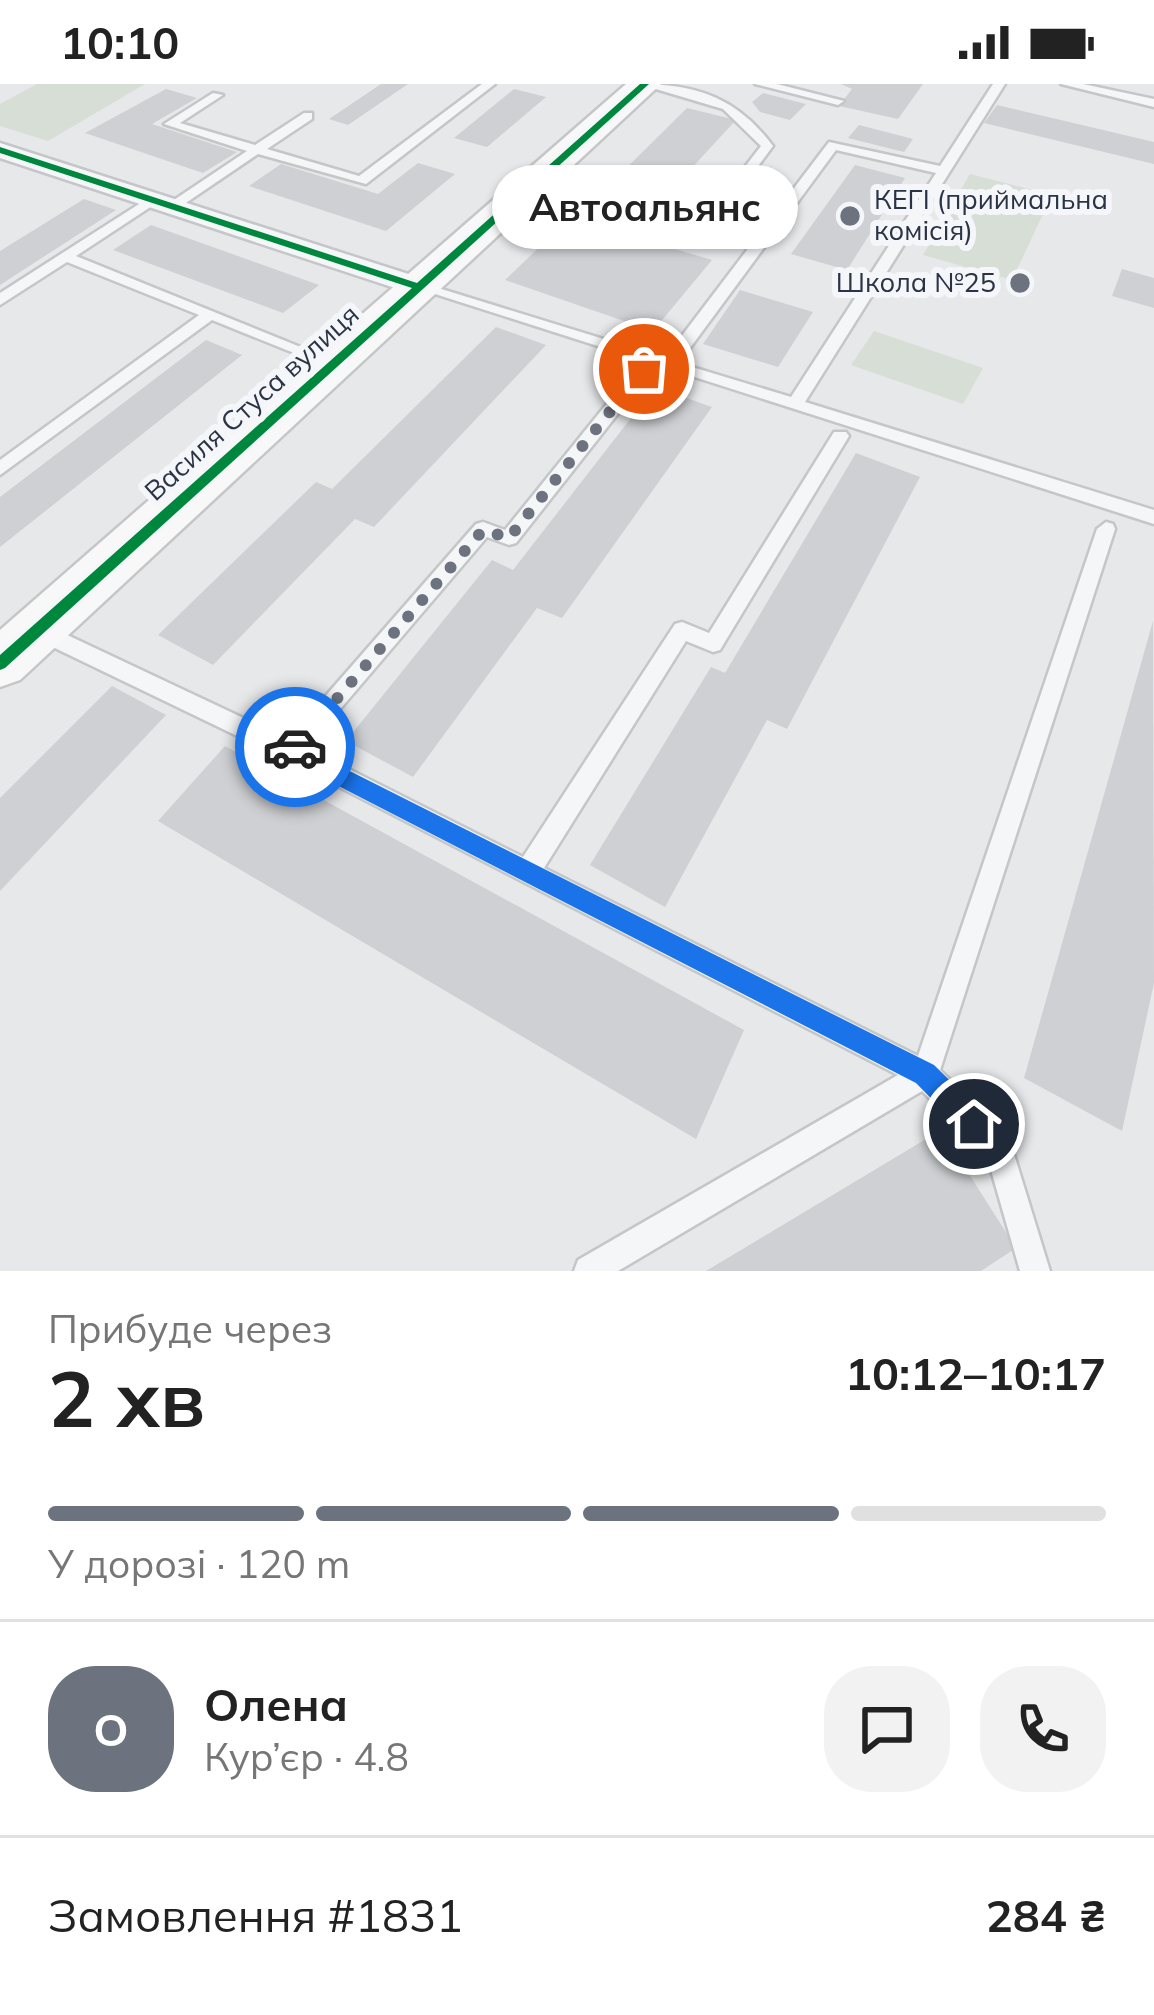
<!DOCTYPE html>
<html lang="uk">
<head>
<meta charset="utf-8">
<style>
  :root { --surface:#fff; --page:#f2f2f2; --text:#222; --muted:#767676; --line:#e0e0e0; --accent:#6c737f }
  body { margin:0; font-family:Mulish,sans-serif; background:var(--page); color:var(--text); height:100vh; display:flex; flex-direction:column; font-size:45px; white-space:nowrap }
  * { box-sizing:border-box; margin:0 }
  p { font-size:39px; color:var(--muted) }
  .icon { flex:none; width:66px; height:66px; fill:none; stroke:currentColor; stroke-width:2; stroke-linecap:round; stroke-linejoin:round }
  .map { position:relative; height:1187px; overflow:hidden }
  .drawer { display:flex; flex-direction:column; background:var(--surface); flex:1 }
  .drawer>* { flex:none }
  .pin { position:absolute; display:grid; place-items:center; width:102px; height:102px; color:#fff; margin:-51px; border:6px solid #fff; border-radius:50%; box-shadow:0 3px 12px #0007 }
  .courier { position:absolute; display:grid; place-items:center; width:120px; height:120px; margin:-60px; border:9px solid #1a73e8; border-radius:50%; background:#fff; color:#222; box-shadow:0 3px 15px #0007 }
  .bubble { position:absolute; height:84px; border-radius:42px; background:var(--surface); box-shadow:0 3px 9px #0004; font-size:39px; font-weight:700; line-height:84px; text-align:center }
  .overview em { font-style:normal; font-weight:700 }
  .overview div { display:flex; flex-direction:column-reverse }
  .overview { display:flex; align-items:center; justify-content:space-between; height:204px; padding:0 48px }
  h1 { font-size:78px; font-weight:700; line-height:90px }
  .bar { display:grid; grid-template-columns:repeat(4,1fr); gap:18px 12px; align-content:center; height:144px; padding:0 48px }
  .bar i { height:15px; border-radius:9px; background:var(--line) }
  .bar .selected { background:var(--accent) }
  .bar p { grid-column:span 4 }
  .line { display:flex; align-items:center; gap:30px; padding:0 48px; border-top:3px solid var(--line) }
  .line div { flex:1 }
  .round { display:grid; place-items:center; flex:none; width:126px; height:126px; border-radius:48px; background:var(--page) }
  .status { display:flex; justify-content:space-between; align-items:center; height:84px; padding:0 60px; background:var(--surface); direction:ltr }
  .status svg { height:33px; fill:currentColor }
  .map>svg:first-child { display:block }
</style>
</head>
<body>
<div class="status"><b>10:10</b><svg viewBox="0 0 49 12"><path d="M0 12V9h3v3zM5 12V6h3v6zM10 12V3h3v9zM15 12V0h3v12zM26 1h20v11H26zM47 4h2v5h-2z"/></svg></div>
<div class="map">
<svg width="1154" height="1187" viewBox="0 0 1154 1187">
  <rect width="100%" height="100%" fill="#e6e8ea"/>
  <g fill="#d6ded6">
    <path d="M37,0H145L48,57L0,42V20Z"/>
    <path d="M970,90L1052,111L1012,196L923,171Z"/>
    <path d="M874,247L983,284L963,320L851,281Z"/>
  </g>
  <g fill="#ced0d3">
    <path d="M381,0H408L348,41L329,35Z"/>
    <path d="M841,0H923L898,35L839,22L852,5Z"/>
    <path d="M166,5L197,14L152,40L237,68L203,89L85,49Z"/>
    <path d="M514,5L546,13L487,63L454,54Z"/>
    <path d="M763,9L806,20L790,36L760,28L752,18Z"/>
    <path d="M997,21L1154,58V80L984,39Z"/>
    <path d="M687,24L736,36L638,142L584,126Z"/>
    <path d="M859,41L913,55L904,68L848,54Z"/>
    <path d="M418,79L455,90L386,147L249,102L281,80L378,110Z"/>
    <path d="M855,81L905,94L847,186L791,170Z"/>
    <path d="M84,115L116,126L0,201V167Z"/>
    <path d="M574,130L652,153L648,157L712,176L653,247L505,196Z"/>
    <path d="M151,141L319,201L283,229L113,166Z"/>
    <path d="M1122,185L1154,194V224L1112,212Z"/>
    <path d="M740,206L813,228L778,283L703,260Z"/>
    <path d="M496,243L546,261L374,443L355,435L213,581L158,551L316,398L332,405Z"/>
    <path d="M206,256L242,271L0,463V413Z"/>
    <path d="M655,303L712,323L562,534L537,524L413,693L346,657L492,476L513,486Z"/>
    <path d="M856,369L920,393L787,645L767,636L665,823L590,781L711,583L725,589Z"/>
    <path d="M1153,537L1154,899L1122,1047L1024,994Z"/>
    <path d="M112,602L166,631L0,807V714Z"/>
    <path d="M225,662L744,946L696,1055L158,737Z"/>
    <path d="M941,1046L1016,1164L981,1187H706Z"/>
  </g>
  <g fill="none" stroke-linecap="round" stroke-linejoin="round">
    <defs>
      <g id="lane">
        <path d="M482,0H495L366,100L258,70L174,127L162,124L247,67L164,40L213,9L223,11L180,39L255,61L304,29H312V35L267,65L359,92Z"/>
        <path d="M639,0C698,0 738,15 773,62L706,152L694,149L761,62L723,25Z"/>
        <path d="M755,0H777L844,17L838,21Z"/>
        <path d="M993,0H1005L805,318L1154,426V440L410,202L422,199L665,274L829,58L940,82ZM836,66L936,89L791,313L679,279Z"/>
        <path d="M1061,0H1083L1154,15V23Z"/>
        <path d="M150,113L157,117L155,120L76,172L303,264L295,269L289,267L212,236L0,391V376L199,231L67,178L0,221V209Z"/>
        <path d="M644,280L652,285L650,289L516,459L509,461L487,453L307,664L523,773L675,540L682,538L709,549L834,348H846L849,352L720,566L713,568L686,557L544,784L918,972L1097,445L1106,438L1113,440L1115,445L940,986L1009,1054L1050,1187H1020L987,1072L922,1007L618,1187H574L578,1176L898,991L283,674L32,553L29,547L39,539L46,541L288,655L476,440L483,438L505,446L638,281Z"/>
      </g>
      <path id="street" d="M0,59L427,196L431,202L427,208H407L0,74Z"/>
      <path id="secondary" d="M626,0H661L20,596L0,603V546Z"/>
    </defs>
    <use href="#lane" stroke="#c4c6c8" stroke-width="5"/>
    <use href="#street" stroke="#c4c6c8" stroke-width="5"/>
    <use href="#secondary" stroke="#c4c6c8" stroke-width="5"/>
    <use href="#lane" fill="#f5f6f7" fill-rule="evenodd"/>
    <use href="#street" fill="#f5f6f7" fill-rule="evenodd"/>
    <use href="#secondary" fill="#f8f8f8" fill-rule="evenodd"/>
    <defs>
      <path id="cycleway" d="M640,0H649L5,584L0,586V571L412,204L0,69V63L417,199Z"/>
    </defs>
    <use href="#cycleway" stroke="#f4f6f9" stroke-width="7"/>
    <use href="#cycleway" fill="#00873e" fill-rule="evenodd"/>
  </g>
  <path fill="#1a73e8" d="M295,654L304,664L934,981L984,1030L987,1040L984,1049L974,1053L965,1049L916,999L284,674V661Z"/>
  <g fill="none" stroke-linecap="round" stroke-linejoin="round">
    <path stroke="#6c737f" stroke-width="12" stroke-dasharray="0 21.6" d="M295,663L483,446L509,454L644,285"/>
  </g>
  <g fill="#6c737f" stroke="#f4f6f9" stroke-width="4.5">
    <circle cx="850" cy="132" r="12"/>
    <circle cx="1020" cy="199" r="12"/>
  </g>
  <g text-anchor="middle" stroke-width="12" stroke-linejoin="round" paint-order="stroke">
    <g font-size="27" fill="#2b3445" stroke="#f4f6f9" text-anchor="start">
      <text x="874" y="125">КЕГІ (приймальна<tspan x="874" dy="31">комісія)</tspan></text>
      <text x="996" y="208" text-anchor="end">Школа №25</text>
    </g>
    <g font-size="27" fill="#2b3445" stroke="#f4f6f9">
      <text transform="translate(252 319) rotate(-42)" y="9">Василя Стуса вулиця</text>
    </g>
  </g>
</svg>
<div class="pin" style="left:644px;top:285px;background:#ea580c"><svg class="icon" aria-label="bag" viewBox="0 0 24 24"><path d="M5 8h14l-1 12H6zM9 8a3 3 0 0 1 6 0"/></svg></div>
<div class="pin" style="left:974px;top:1040px;background:#1f2937"><svg class="icon" aria-label="home" viewBox="0 0 24 24"><path d="M3 11l9-7 9 7M6 9v11h12V9"/></svg></div>
<div class="courier" style="left:295px;top:663px"><svg class="icon" aria-label="car" viewBox="0 0 24 24"><path d="M5 17H2v-5l4-1 3-4h7l3 4 3 1v5h-3M9 17h6M6 11h13"/><circle cx="7" cy="17" r="2"/><circle cx="17" cy="17" r="2"/></svg></div>
<div class="bubble" style="left:492px;top:81px;width:306px">Автоальянс</div>
</div>
<section class="drawer">
<div class="overview"><div><h1>2 хв</h1><p>Прибуде через</p></div><em>10:12–10:17</em></div>
<div class="bar"><i class="selected"></i><i class="selected"></i><i class="selected"></i><i></i><p>У дорозі · 120 m</p></div>
<div class="line" style="height:216px"><b class="round" style="background:var(--accent);color:#fff">О</b><div><b>Олена</b><p>Кур’єр · 4.8</p></div><a class="round"><svg class="icon" aria-label="chat" viewBox="0 0 24 24"><path d="M4 5h16v11H9l-5 4z"/></svg></a><a class="round"><svg class="icon" aria-label="phone" viewBox="0 0 24 24"><path d="M5 4h4l2 5-3 2q2 4 5 5l2-3 5 2v4C11 20 4 13 5 4z"/></svg></a></div>
<div class="line" style="height:156px"><div>Замовлення #1831</div><b>284 ₴</b></div>
</section>
</body>
</html>
